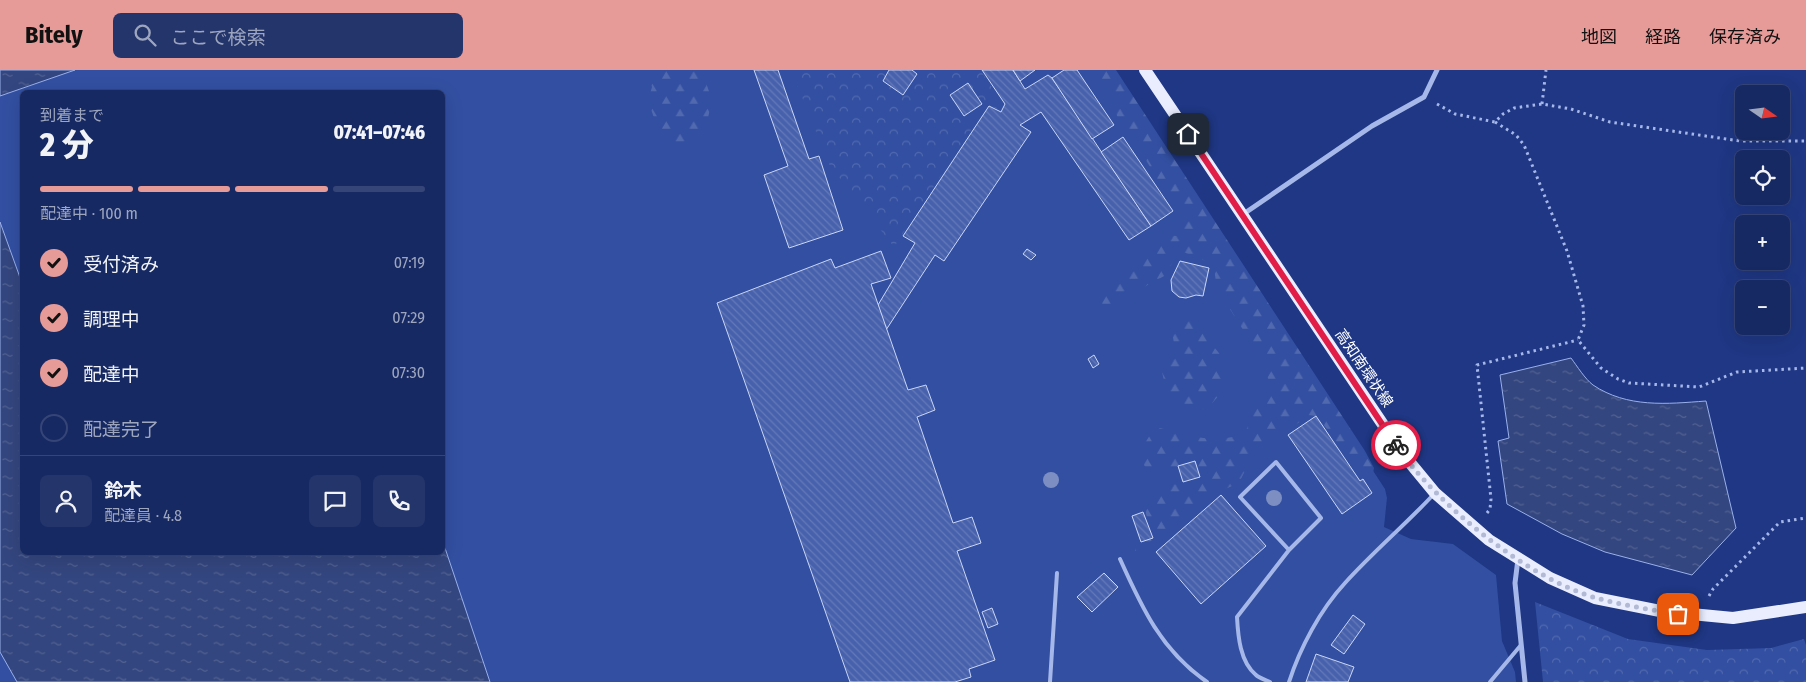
<!DOCTYPE html>
<html lang="ja">
<head>
<meta charset="utf-8">
<style>
  :root { --surface:#172963; --page:#24356c; --text:#f1f3f6; --muted:#9ea6be; --line:#364578; --accent:#e69b98 }
  body { margin:0; font-family:"Fira Sans Condensed","Noto Sans JP",sans-serif; background:var(--page); color:var(--text); height:100vh; display:flex; flex-direction:column; font-size:19px; white-space:nowrap }
  * { box-sizing:border-box; margin:0 }
  p { font-size:16px; color:var(--muted) }
  .icon { flex:none; width:28px; height:28px; fill:none; stroke:currentColor; stroke-width:2; stroke-linecap:round; stroke-linejoin:round }
  .map { position:relative; flex:1; overflow:hidden }
  .panel { position:absolute; left:20px; top:20px; width:425px; height:465px; display:flex; flex-direction:column; background:var(--surface); border-radius:8px; box-shadow:0 5px 20px #0002,0 0 0 1px var(--line) }
  .panel>* { flex:none }
  .needle { width:32px; rotate:104deg }
  .tools { position:absolute; left:1735px; top:15px; display:grid; gap:10px }
  .tools a { display:grid; place-items:center; width:55px; height:55px; border-radius:8px; background:var(--surface); box-shadow:0 5px 20px #0002,0 0 0 1px var(--line); font-size:25px }
  .pin { position:absolute; display:grid; place-items:center; width:42px; height:42px; color:#fff; margin:-21px; border-radius:10px; box-shadow:0 2px 8px #0006 }
  .courier { position:absolute; display:grid; place-items:center; width:50px; height:50px; margin:-25px; border:4px solid #e11d48; border-radius:50%; background:#fff; color:#222; box-shadow:0 1px 6px #0007 }
  .overview em { font-style:normal; font-weight:800 }
  .overview div { display:flex; flex-direction:column-reverse }
  .overview { display:flex; align-items:center; justify-content:space-between; height:85px; padding:0 20px }
  h1 { font-size:32px; font-weight:800; line-height:38px }
  .bar { display:grid; grid-template-columns:repeat(4,1fr); gap:8px 5px; align-content:center; height:60px; padding:0 20px }
  .bar i { height:6px; border-radius:4px; background:var(--line) }
  .bar .selected { background:var(--accent) }
  .bar p { grid-column:span 4 }
  .line { display:flex; align-items:center; gap:12px; padding:0 20px; border-top:1px solid var(--line) }
  .line div { flex:1 }
  .round { display:grid; place-items:center; flex:none; width:52px; height:52px; border-radius:8px; background:var(--page) }
  ol { padding:0 20px; list-style:none }
  li { display:flex; align-items:center; gap:15px; height:55px }
  li p { margin-inline-start:auto }
  li .icon { padding:5px; border-radius:50%; background:var(--accent); color:#111; stroke-width:4 }
  li:last-child { color:var(--muted) }
  li i { width:28px; height:28px; border:2px solid var(--line); border-radius:50% }
  header { display:flex; align-items:center; gap:30px; box-sizing:border-box; height:70px; padding:0 25px; background:var(--accent); color:#111 }
  header strong { font-size:24px }
  nav { display:flex; gap:28px; margin-inline-start:auto; font-size:18px }
  .search { width:350px; height:45px; background:var(--page); display:flex; align-items:center; gap:12px; box-sizing:border-box; padding:0 18px; border-radius:8px; color:var(--muted); font-size:19px }
  .map>svg:first-child { display:block }
</style>
</head>
<body>
<header>
<strong>Bitely</strong>
<div class="search"><svg class="icon" aria-label="search" viewBox="0 0 24 24"><circle cx="10" cy="10" r="6"/><path d="M15 15l6 6"/></svg>ここで検索</div>
<nav><a>地図</a><a>経路</a><a>保存済み</a></nav>
</header>
<div class="map">
<svg width="1806" height="612" viewBox="0 0 1806 612">
  <defs>
    <pattern id="forest-firs" width="22" height="20" patternUnits="userSpaceOnUse" patternTransform="scale(1.25)"><rect width="22" height="20" fill="#324fa1"/><path d="M5 1l3.5 6h-7zM16 11l3.5 6h-7z" fill="#5169af"/></pattern>
    <pattern id="park-crowns" width="20" height="18" patternUnits="userSpaceOnUse" patternTransform="scale(1.25)"><rect width="20" height="18" fill="#324fa1"/><path d="M2 6a3 3 0 1 1 6 0M12 15a3 3 0 1 1 6 0" fill="none" stroke="#5169af"/></pattern>
    <pattern id="water-ripples" width="26" height="14" patternUnits="userSpaceOnUse" patternTransform="scale(1.25)"><rect width="26" height="14" fill="#34467f"/><path d="M2 4q2-2 4 0t4 0M15 11q2-2 4 0t4 0" fill="none" stroke="#526292"/></pattern>
    <pattern id="building-back-hatch" width="6" height="6" patternUnits="userSpaceOnUse" patternTransform="scale(1.25)"><rect width="6" height="6" fill="#4761ac"/><path d="M-1 5l2 2M0 0l6 6M5-1l2 2" fill="none" stroke="#6379b8"/></pattern>
  </defs>
  <rect width="100%" height="100%" fill="#1f3784"/>
  <path fill="#324fa1" fill-rule="evenodd" d="M0,0H1110L1385,419L1387,428L1384,457L1411,469L1453,474L1496,505L1502,571L1515,602L1516,612H0ZM22,22H442V482H22Z"/>
  <g fill="url(#forest-firs)">
    <path d="M646,0H700L703,4L712,30L705,61L688,75L662,70L648,31L652,17Z"/>
    <path d="M1089,0H1116L1365,381L1374,398L1371,413L1364,408L1317,346L1308,345C1301,353 1292,356 1282,361C1261,373 1249,391 1239,413L1223,420L1212,419L1153,470L1135,481L1147,448L1145,439L1154,423L1169,413L1178,415L1182,409C1175,399 1159,399 1147,399L1137,386L1150,365L1160,358C1192,366 1213,375 1246,363L1250,341L1266,334L1272,318L1256,280L1217,219L1214,198L1202,189L1183,182L1173,190L1168,204L1149,214L1115,238L1100,233L1102,221L1162,165L1177,166L1183,150L1126,58L1121,56L1107,20L1099,18L1087,5Z"/>
    <path d="M1181,245L1198,247L1207,268L1222,287L1223,321L1206,340L1169,331L1160,294L1175,276C1171,262 1172,257 1181,245Z"/>
  </g>
  <g fill="url(#park-crowns)">
    <path d="M791,0H980L1003,33L999,40L988,34L894,177L830,96Z"/>
    <path d="M1535,532L1628,569L1707,580L1771,578L1804,569L1806,575V612H1543Z"/>
  </g>
  <g fill="url(#water-ripples)" stroke="#99b0eb">
    <path d="M0,0H75L0,26Z"/>
    <path d="M0,152L22,213V482H442L443,472L490,612H17L0,582Z"/>
    <path d="M1571,288C1577,296 1585,309 1593,315C1627,338 1667,334 1706,331L1736,458L1692,505L1605,482L1562,464L1507,434L1498,371L1509,368L1500,305Z"/>
  </g>
  <g fill="url(#building-back-hatch)" stroke="#cad6f7">
    <path d="M754,0H778L809,89L819,86L843,160L789,178L764,105L788,96Z"/>
    <path d="M889,0H912L917,4L903,25L883,11Z"/>
    <path d="M982,0H1013L1025,19L1048,5L1052,8L1151,156L1129,170L1041,42L1020,55L1031,62L944,191L935,185L886,260L878,235L915,173L903,166L989,36L1001,42L1005,34Z"/>
    <path d="M1013,0H1035L1020,11Z"/>
    <path d="M1064,0H1077L1114,55L1092,69L1052,8Z"/>
    <path d="M968,13L982,34L964,46L950,25Z"/>
    <path d="M1123,67L1173,141L1151,156L1101,82Z"/>
    <path d="M1027,179L1036,185L1031,190L1023,184Z"/>
    <path d="M881,181L891,208L871,214L908,320L926,315L935,340L917,347L953,453L972,447L981,473L957,481L995,590L969,599L971,607L955,612H850L717,233L831,189L835,198Z"/>
    <path d="M1180,191L1209,198L1203,226L1196,225L1186,228L1179,227L1172,221L1171,210Z"/>
    <path d="M1094,285L1099,294L1093,298L1088,289Z"/>
    <path d="M1316,346L1360,411L1363,409L1372,423L1342,444L1288,365Z"/>
    <path d="M1195,391L1200,407L1183,412L1178,396Z"/>
    <path d="M1221,425L1266,476L1201,534L1156,482Z"/>
    <path d="M1143,442L1153,468L1141,472L1132,446Z"/>
    <path d="M1104,503L1118,517L1092,542L1077,527Z"/>
    <path d="M992,538L998,554L988,558L982,542Z"/>
    <path d="M1353,545L1365,554L1344,584L1331,575Z"/>
    <path d="M1316,584L1354,597L1348,612H1306Z"/>
  </g>
  <g fill="none" stroke-linecap="round" stroke-linejoin="round">
    <g stroke="#a6b7e9" stroke-width="3" stroke-dasharray="2.5 4" stroke-linecap="butt">
      <path d="M1437,34L1455,44L1495,52L1503,44L1514,38L1542,34L1571,39L1610,52L1740,71H1806"/>
      <path d="M1542,34L1546,0"/>
      <path d="M1495,52L1516,65L1524,75L1567,181L1583,236L1584,255L1578,270L1601,298L1618,309L1629,313L1699,317L1737,302L1806,298"/>
      <path d="M1487,443L1490,439L1491,429L1477,295L1578,270"/>
      <path d="M1709,526L1713,519L1780,452L1806,448"/>
    </g>
    <g stroke="#a6b7e9" stroke-width="4">
      <path d="M1120,489C1142,538 1161,580 1207,612"/>
      <path d="M1050,612L1057,503"/>
      <path d="M1270,612C1266,610 1259,608 1256,605C1240,592 1238,566 1237,547L1289,480L1321,448L1276,392L1240,427L1289,480"/>
      <path d="M1289,612C1300,578 1320,540 1345,513C1373,482 1405,455 1434,424"/>
      <path d="M1490,612L1521,575"/>
    </g>
    <g stroke="#a6b7e9" stroke-width="5">
      <path d="M1242,145L1372,56L1424,27L1437,0"/>
      <path d="M1518,489L1515,513L1525,612"/>
    </g>
    <path stroke="#e9edfe" stroke-width="12" d="M1145,0L1402,383L1435,423L1489,470L1550,508L1595,528L1660,541L1733,548L1806,537"/>
  </g>
  <g fill="#7d8ec3">
    <circle cx="1051" cy="410" r="8"/>
    <circle cx="1274" cy="428" r="8"/>
  </g>
  <g fill="none" stroke-linecap="round" stroke-linejoin="round">
    <path stroke="#b1b9d4" stroke-width="5" stroke-dasharray="0 9" d="M1396,375C1436,434 1527,508 1596,528C1622,535 1651,540 1678,544"/>
    <path stroke="#e11d48" stroke-width="6" d="M1188,64L1396,375"/>
  </g>
  <g text-anchor="middle" stroke-width="4" stroke-linejoin="round" paint-order="stroke">
    <g font-size="15" fill="#fff" stroke="#1f3784">
      <text transform="translate(1364 298) rotate(56)" y="5">高知南環状線</text>
    </g>
  </g>
</svg>
<div class="tools">
<a><svg class="needle" viewBox="-14 -14 28 28"><path d="M0-13l5 13h-10z" fill="#e53935"/><path d="M0 13l5-13h-10z" fill="#9ea6be"/></svg></a>
<a><svg class="icon" aria-label="locate" viewBox="0 0 24 24"><circle cx="12" cy="12" r="6"/><path d="M12 2v4M12 18v4M2 12h4M18 12h4"/></svg></a>
<a>+</a>
<a>−</a>
</div>
<div class="pin" style="left:1678px;top:544px;background:#ea580c"><svg class="icon" aria-label="bag" viewBox="0 0 24 24"><path d="M5 8h14l-1 12H6zM9 8a3 3 0 0 1 6 0"/></svg></div>
<div class="pin" style="left:1188px;top:64px;background:#1f2937"><svg class="icon" aria-label="home" viewBox="0 0 24 24"><path d="M3 11l9-7 9 7M6 9v11h12V9"/></svg></div>
<div class="courier" style="left:1396px;top:375px"><svg class="icon" aria-label="bike" viewBox="0 0 24 24"><circle cx="6" cy="16" r="4"/><circle cx="18" cy="16" r="4"/><path d="M6 16l4-8h5l3 8M10 8l3 8H6M13 5h3"/></svg></div>
<section class="panel">
<div class="overview"><div><h1>2 分</h1><p>到着まで</p></div><em>07:41–07:46</em></div>
<div class="bar"><i class="selected"></i><i class="selected"></i><i class="selected"></i><i></i><p>配達中 · 100 m</p></div>
<ol>
<li><svg class="icon" aria-label="check" viewBox="0 0 24 24"><path d="M5 12l5 5 9-10"/></svg>受付済み<p>07:19</p></li>
<li><svg class="icon" aria-label="check" viewBox="0 0 24 24"><path d="M5 12l5 5 9-10"/></svg>調理中<p>07:29</p></li>
<li><svg class="icon" aria-label="check" viewBox="0 0 24 24"><path d="M5 12l5 5 9-10"/></svg>配達中<p>07:30</p></li>
<li><i></i>配達完了</li>
</ol>
<div class="line" style="height:90px"><a class="round"><svg class="icon" aria-label="person" viewBox="0 0 24 24"><circle cx="12" cy="8" r="4"/><path d="M4 21q1-7 8-7t8 7"/></svg></a><div><b>鈴木</b><p>配達員 · 4.8</p></div><a class="round"><svg class="icon" aria-label="chat" viewBox="0 0 24 24"><path d="M4 5h16v11H9l-5 4z"/></svg></a><a class="round"><svg class="icon" aria-label="phone" viewBox="0 0 24 24"><path d="M5 4h4l2 5-3 2q2 4 5 5l2-3 5 2v4C11 20 4 13 5 4z"/></svg></a></div>
</section>
</div>
</body>
</html>
